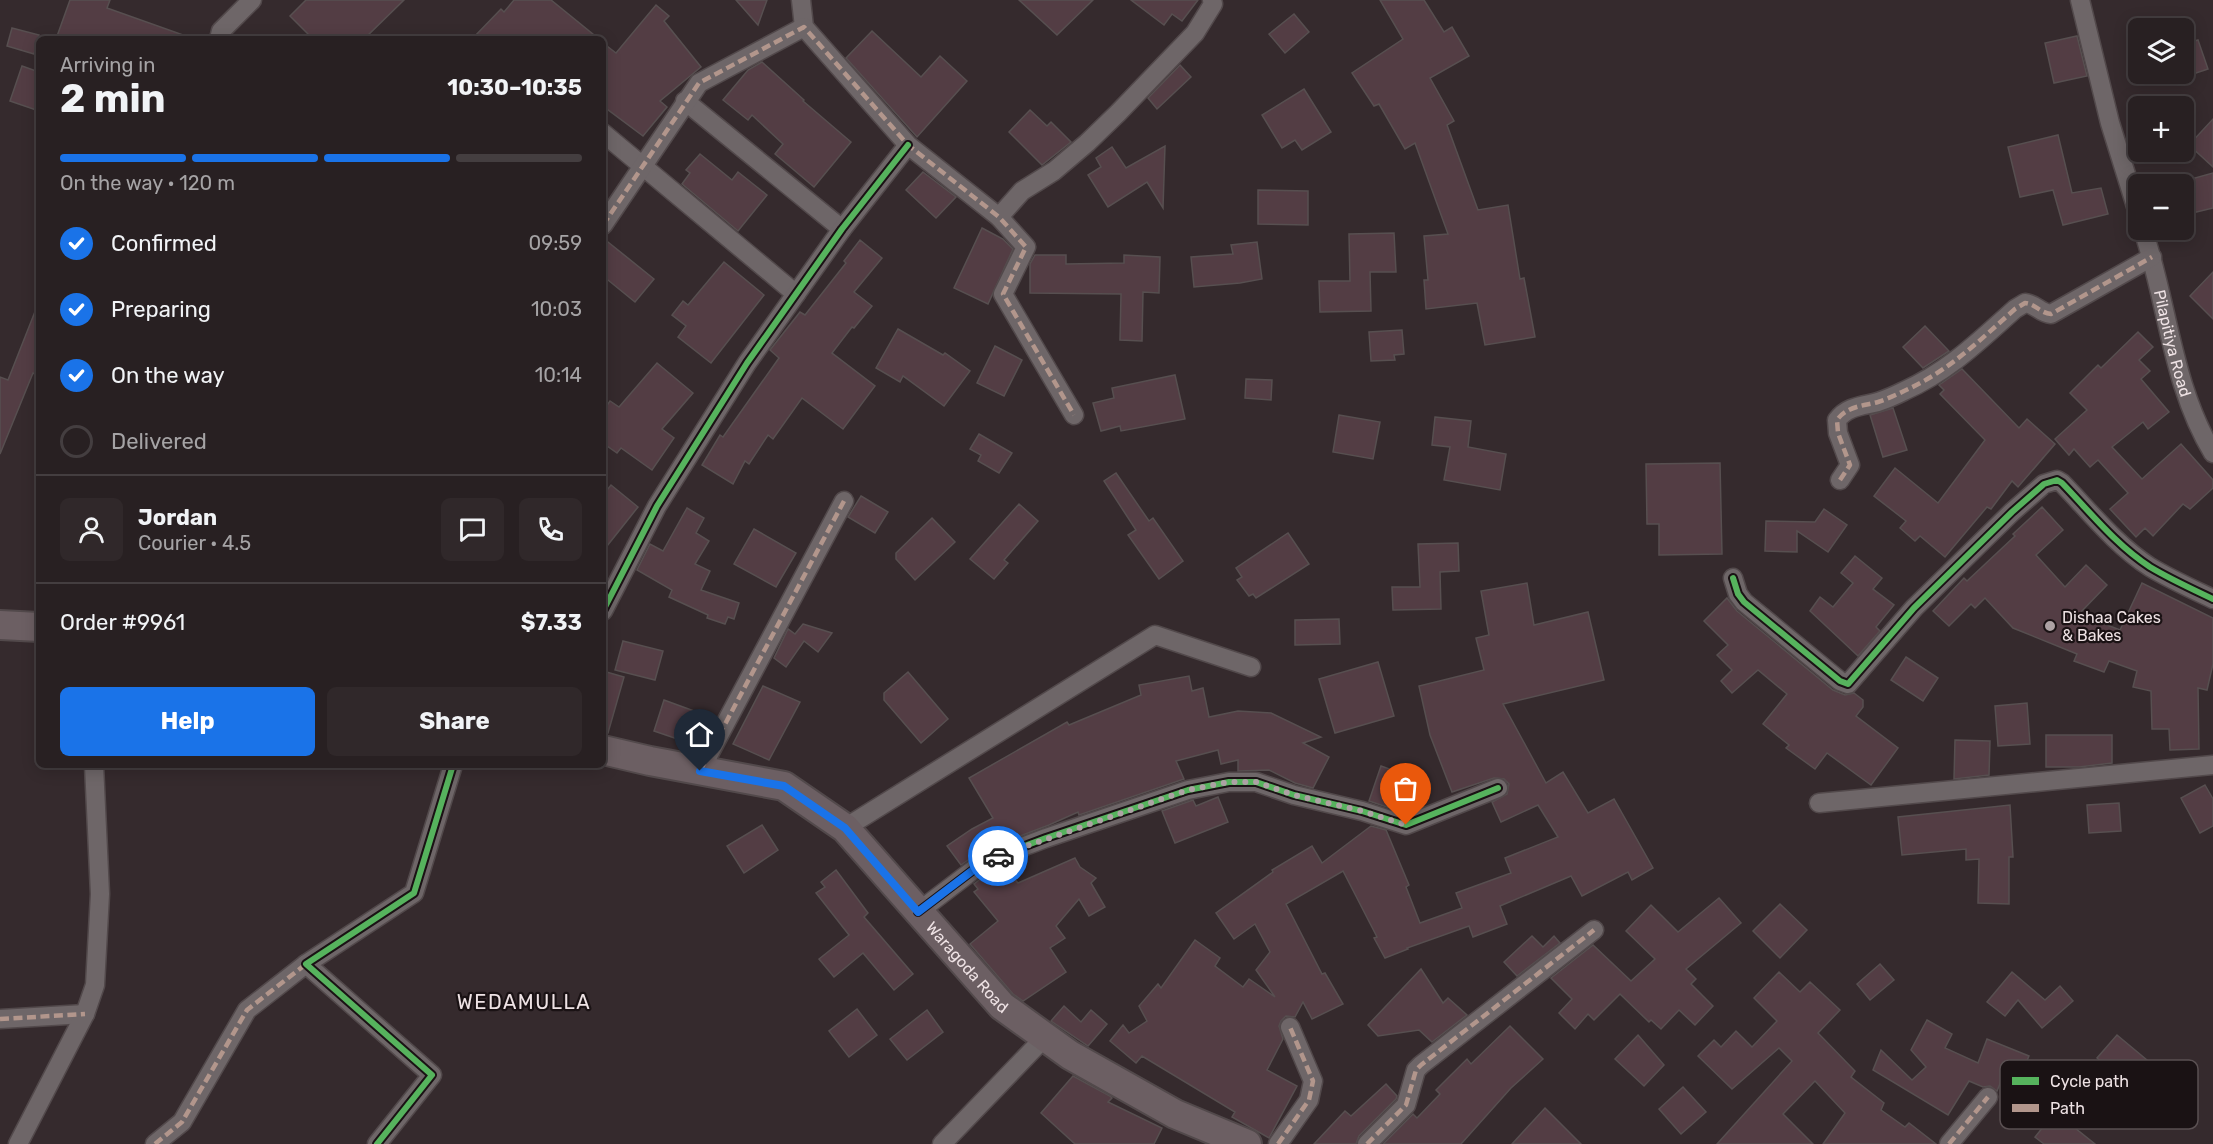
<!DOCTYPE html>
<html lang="en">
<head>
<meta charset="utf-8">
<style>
  :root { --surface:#282022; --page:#30282a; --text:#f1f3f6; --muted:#a5a3a5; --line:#443e40; --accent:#1a73e8 }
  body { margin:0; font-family:Rubik,sans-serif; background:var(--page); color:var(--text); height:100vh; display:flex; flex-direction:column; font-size:22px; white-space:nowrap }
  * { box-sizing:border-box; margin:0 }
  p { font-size:20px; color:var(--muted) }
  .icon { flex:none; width:33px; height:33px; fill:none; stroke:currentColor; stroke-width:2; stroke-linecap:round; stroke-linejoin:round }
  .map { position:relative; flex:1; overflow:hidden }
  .side { position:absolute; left:36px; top:36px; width:570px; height:732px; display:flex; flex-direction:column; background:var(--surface); border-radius:9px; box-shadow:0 3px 15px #0003,0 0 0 2px var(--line) }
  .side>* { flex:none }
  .tools { position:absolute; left:2128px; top:18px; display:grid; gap:12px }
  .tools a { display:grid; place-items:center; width:66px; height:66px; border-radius:9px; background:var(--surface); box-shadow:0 3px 15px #0003,0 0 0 2px var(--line); font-size:30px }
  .pin { position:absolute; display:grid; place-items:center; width:51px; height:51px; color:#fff; margin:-62px -26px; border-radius:50% 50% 50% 0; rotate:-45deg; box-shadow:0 0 6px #0007 }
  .pin .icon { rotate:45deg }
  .courier { position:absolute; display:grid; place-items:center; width:60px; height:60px; margin:-30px; border:4px solid #1a73e8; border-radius:50%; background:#fff; color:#222; box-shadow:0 2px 8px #0007 }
  .head em { font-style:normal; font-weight:700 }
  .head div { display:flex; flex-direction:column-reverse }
  .head { display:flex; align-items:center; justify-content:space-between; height:102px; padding:0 24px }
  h1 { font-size:39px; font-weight:700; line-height:45px }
  .bar { display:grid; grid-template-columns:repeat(4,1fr); gap:9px 6px; align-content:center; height:72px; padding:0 24px }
  .bar i { height:8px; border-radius:4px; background:var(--line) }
  .bar .current { background:var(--accent) }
  .bar p { grid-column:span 4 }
  .line { display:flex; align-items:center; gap:15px; padding:0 24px; border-top:2px solid var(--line) }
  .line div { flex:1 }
  .round { display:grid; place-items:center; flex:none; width:63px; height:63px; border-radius:9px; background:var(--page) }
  ol { padding:0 24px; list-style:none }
  li { display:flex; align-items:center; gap:18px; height:66px }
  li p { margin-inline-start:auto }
  li .icon { padding:6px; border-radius:50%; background:var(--accent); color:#fff; stroke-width:4 }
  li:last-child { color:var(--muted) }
  li i { width:33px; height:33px; border:3px solid var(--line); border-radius:50% }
  .button { display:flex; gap:12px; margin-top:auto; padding:12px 24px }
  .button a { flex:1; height:69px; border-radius:9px; background:var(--accent); color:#fff; font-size:24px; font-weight:700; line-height:69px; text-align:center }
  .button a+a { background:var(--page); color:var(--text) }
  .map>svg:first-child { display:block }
</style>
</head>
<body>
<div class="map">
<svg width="2213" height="1144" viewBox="0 0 2213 1144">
  <rect width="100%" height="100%" fill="#352a2d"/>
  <g fill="#533d44" stroke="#574f50" stroke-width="1.5">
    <path d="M70,0H110L107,8L186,36V39H56Z"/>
    <path d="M306,0H404L364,39H313L290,16Z"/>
    <path d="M514,0H551L599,39H472L501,9L504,12Z"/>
    <path d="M736,0H767L758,25Z"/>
    <path d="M1019,0H1093L1057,35Z"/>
    <path d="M1131,0H1198L1182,21L1172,14L1164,25Z"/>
    <path d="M1380,0H1424L1444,32L1452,27L1469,56L1430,78L1454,121L1447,125L1478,210L1508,205L1520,279L1524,278L1535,337L1485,345L1477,303L1426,309L1424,280H1428L1424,236L1448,234L1415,143L1405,149L1379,104L1374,106L1352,73L1403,39Z"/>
    <path d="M656,5L669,16L664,21L701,67L660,101L667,107L643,136L603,106V43L616,53Z"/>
    <path d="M1294,14L1309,32L1285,53L1269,34Z"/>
    <path d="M12,28L39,35L34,54L7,46Z"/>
    <path d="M872,31L921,77L940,56L967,81L917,137L846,58Z"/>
    <path d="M2077,36L2087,76L2054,83L2045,43Z"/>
    <path d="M2198,40L2208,69L2184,77V44Z"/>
    <path d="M762,62L804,100L803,101L851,142L814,187L775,154L783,144L752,115L748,120L723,100L748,70Z"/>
    <path d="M1180,65L1191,77L1157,109L1148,98Z"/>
    <path d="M22,66L39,72V111L10,101Z"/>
    <path d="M1304,89L1331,132L1302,150L1295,140L1282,148L1262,115Z"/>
    <path d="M1030,110L1047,126L1051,122L1071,142L1042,165L1009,132Z"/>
    <path d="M2213,119V167L2189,145Z"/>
    <path d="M2058,135L2072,193L2101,188L2108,214L2063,225L2053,190L2020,197L2008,147Z"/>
    <path d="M1165,146L1163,208L1147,182L1108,207L1088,175L1101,167L1096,158L1112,147L1126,168Z"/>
    <path d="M700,154L732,180L738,172L767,195L738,231L682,184L690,173L686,170Z"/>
    <path d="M923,172L956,197L936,218L906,190Z"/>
    <path d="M2213,173V208L2184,215V181Z"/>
    <path d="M1258,190L1308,191V225L1258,224Z"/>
    <path d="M982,228L1003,239L1013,249L988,304L954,288Z"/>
    <path d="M1394,233L1396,272H1370L1371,311L1320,312L1319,281H1350L1349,234Z"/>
    <path d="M603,238L654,279L635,302L603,276Z"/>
    <path d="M860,240L882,258L854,292L872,306L854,328L852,327L832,353L875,386L843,429L802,398L773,439L768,435L749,464L745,461L733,484L702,465L720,435L723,437L779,358L770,350L800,312L805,315L846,263L844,261Z"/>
    <path d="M1257,242L1262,279L1240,283L1194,287L1191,257L1233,254L1231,245Z"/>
    <path d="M1035,255H1066V264L1124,263V255L1160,257L1159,293L1143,292L1142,341L1120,340L1121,294L1030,293V264Z"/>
    <path d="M724,262L764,295L711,363L678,337L686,326L672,315L683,301L688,305Z"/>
    <path d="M2213,272V319L2190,296Z"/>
    <path d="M38,304L39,376L33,373L0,454V377L8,380Z"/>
    <path d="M1925,326L1949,351L1923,368L1903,347Z"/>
    <path d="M898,329L943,355L945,353L970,371L944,406L903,376L900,382L876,368Z"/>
    <path d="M1402,330L1404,354L1394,355L1395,360L1371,361L1369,332Z"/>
    <path d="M2138,332L2153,347L2139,360L2150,371L2141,379L2169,412L2148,429L2143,422L2112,447L2142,479L2181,444L2213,480V488L2190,509L2183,504L2153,536L2145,528L2136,537L2110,509L2128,493L2098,460L2090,467L2074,449L2069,455L2055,439L2087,410L2070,393L2098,365L2101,368Z"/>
    <path d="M995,346L1022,360L1004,396L977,383Z"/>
    <path d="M657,363L693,393L662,429L674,438L652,470L621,448L617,453L603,443V411L610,401L619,407Z"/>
    <path d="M1962,369L2019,428L2027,419L2055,444L2018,487L2012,481L1991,509L1987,507L1945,557L1920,536L1915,541L1900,528L1906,521L1874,496L1895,468L1938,503L1985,440L1940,394L1944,390L1939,385Z"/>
    <path d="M1175,375L1185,419L1121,431L1120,426L1101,431L1093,403L1114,398L1112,388Z"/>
    <path d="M1246,379L1272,380L1271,400L1245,398Z"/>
    <path d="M1893,408L1907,450L1883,457L1870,415Z"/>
    <path d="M1339,415L1380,422L1373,459L1333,452Z"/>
    <path d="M1435,417L1471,421L1468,447L1506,454L1500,490L1444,480L1450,447L1432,445Z"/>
    <path d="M979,434L1012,453L999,473L978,461L981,455L970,449Z"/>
    <path d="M1720,463L1722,554L1659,555V524H1647L1646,464Z"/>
    <path d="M1116,473L1149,521L1153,518L1183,561L1159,579L1128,535L1136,530L1104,481Z"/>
    <path d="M611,485L638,507L603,551V495Z"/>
    <path d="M861,496L888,512L875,533L848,517Z"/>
    <path d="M1019,504L1038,521L1004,560L1008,563L994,579L970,559Z"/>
    <path d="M2042,507L2063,530L2036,555L2065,587L2086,565L2107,585L2079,614L2120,630L2142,583L2213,618V664L2207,690L2198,688L2199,749L2170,750L2169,729H2152L2151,691L2133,687L2137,671L2109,661L2104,672L2074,661L2077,654L2013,628L1985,598L1975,608L1971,604L1949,626L1933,611L1964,578L1967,581L2015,536L2013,534Z"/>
    <path d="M687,508L704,518L696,533L709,541L695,564L710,571L701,590L739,603L734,619L728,617L725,624L707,618L708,615L669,597L672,590L637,570L650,544L663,551Z"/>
    <path d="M1824,509L1847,525L1828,552L1797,531V552L1765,551L1766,521L1815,522Z"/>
    <path d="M932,518L955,542L915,580L896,559V553Z"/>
    <path d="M754,529L796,553L776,587L734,564Z"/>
    <path d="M1288,533L1309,564L1256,598L1253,594L1249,596L1237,580L1242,577L1236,568Z"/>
    <path d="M1458,543L1459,571L1440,572L1441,609L1393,610L1392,587H1420L1418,544Z"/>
    <path d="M1855,556L1882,578L1873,589L1894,605L1876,627L1880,631L1858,656L1810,611L1820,597L1833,607L1853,583L1841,573Z"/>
    <path d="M1527,583L1534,625L1588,612L1604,680L1503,704L1546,783L1563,772L1588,813L1614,799L1653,868L1632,880L1628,872L1582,896L1571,876L1500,906L1507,924L1473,937L1469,926L1407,948L1408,949L1385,958L1374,938L1377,937L1343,871L1286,904L1322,974L1325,973L1343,1004L1312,1019L1303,1002L1295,1017L1286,1016L1281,1021L1279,1026L1283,1039L1267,1070L1297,1086L1269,1138L1232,1117L1235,1112L1142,1056L1136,1063L1110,1041L1123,1025L1129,1033L1147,1021L1139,1006L1158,984L1161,988L1195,940L1220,958L1215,966L1243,987L1249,979L1275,997L1256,970L1270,952L1255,924L1234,939L1216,913L1273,872L1272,870L1312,846L1322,863L1371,826L1386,830L1409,885L1406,887L1420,923L1462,908L1456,893L1511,873L1505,858L1558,837L1538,805L1501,822L1492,802L1507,794L1509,784L1504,779L1494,778L1452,792L1430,735L1419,686L1484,670L1476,638L1489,635L1481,591Z"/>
    <path d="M1727,598L1737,611L1833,690L1845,695L1854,693L1863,700V707L1856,716L1898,748L1871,785L1827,753L1815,769L1786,748L1789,745L1763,724L1787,694L1758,670L1732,693L1721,681L1732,670L1717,655L1728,645L1704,621Z"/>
    <path d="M1339,619L1340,644L1295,645V620Z"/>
    <path d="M803,624L832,633L818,652L804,641L786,667L774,658L788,629L795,634Z"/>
    <path d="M623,641L663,651L655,680L615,670Z"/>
    <path d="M1906,657L1938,678L1923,701L1891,680Z"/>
    <path d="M1378,662L1394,716L1335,733L1319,679Z"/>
    <path d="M603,671L624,677L608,733H603Z"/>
    <path d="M908,672L948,719L921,743L884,700V693Z"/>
    <path d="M1189,676L1192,691L1203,688L1209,717L1238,711L1271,713L1321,737L1303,743L1329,757L1313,788L1295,783L1269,770L1238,771V760L1221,764L1218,750L1176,761L1184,779L1079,815L1078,812L1049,825L981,851L961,865L947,846L972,829L993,818L969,778L1067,722L1069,725L1141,695L1139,685Z"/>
    <path d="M763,686L800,702L769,760L733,744Z"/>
    <path d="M664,700L705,715L695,745L654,731Z"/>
    <path d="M2027,703L2030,744L1998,746L1995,706Z"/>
    <path d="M2046,735H2112V763L2079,767H2046Z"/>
    <path d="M1955,740L1990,741L1989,775L1954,779Z"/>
    <path d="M1381,766L1414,778L1402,812L1369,801Z"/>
    <path d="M2205,785L2213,799V826L2200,833L2181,798Z"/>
    <path d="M1218,797L1228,822L1175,843L1162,811L1193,800L1196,806Z"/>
    <path d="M2119,803L2121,831L2089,833L2087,805Z"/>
    <path d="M2010,805L2013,857H2009V904L1978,903L1979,859L1966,860V849L1902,855L1898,817Z"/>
    <path d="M762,825L778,850L744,873L727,846Z"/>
    <path d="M1075,858L1080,867L1096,878L1091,883L1105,907L1089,916L1079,899L1056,926L1065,938L1050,948L1066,972L1023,1001L1013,994L970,944L998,921L974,892L978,889L974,884L991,871L1003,866L1018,883Z"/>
    <path d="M836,870L868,913L864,917L913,974L894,990L863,953L834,977L819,959L849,935L816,893L825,887L821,882Z"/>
    <path d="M1719,898L1741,923L1686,969L1696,979L1691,984L1713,1006L1695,1025L1679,1010L1661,1029L1651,1020L1649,1022L1620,994L1594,1020L1588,1014L1575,1029L1559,1013L1572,999L1551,978L1593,945L1631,981L1655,959L1626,931L1651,905L1678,932Z"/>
    <path d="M1780,904L1807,930L1780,958L1753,931Z"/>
    <path d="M1532,936L1543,947L1554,936L1560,943L1517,976L1504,962Z"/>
    <path d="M1880,964L1894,980L1870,1000L1857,984Z"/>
    <path d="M1421,969L1443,1003L1448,998L1467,1015L1432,1042L1419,1030L1378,1036L1368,1025Z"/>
    <path d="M1779,972L1800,992L1810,982L1840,1010L1818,1033L1855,1071L1851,1077L1884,1103L1881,1110L1905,1127L1909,1123L1936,1144H1823L1845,1113L1815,1081L1783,1114L1813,1144H1717L1792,1061L1779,1048L1732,1089L1698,1056L1714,1040L1721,1047L1736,1031L1752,1047L1777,1021L1754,998Z"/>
    <path d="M2012,972L2045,1000L2060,986L2073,1001L2042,1028L2018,1000L2005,1016L1987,1002Z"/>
    <path d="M1064,1006L1081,1022L1091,1010L1107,1024L1088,1046L1051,1021Z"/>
    <path d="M857,1009L877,1035L849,1057L829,1031Z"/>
    <path d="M927,1010L943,1032L907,1060L890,1039Z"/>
    <path d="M1927,1020L1952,1034L1945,1048L1978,1063L1987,1039L2029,1056L2021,1075L2006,1069L1997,1091L1990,1086L1983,1087L1969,1081L1948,1115L1873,1070L1881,1050L1912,1080L1926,1067L1911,1050Z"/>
    <path d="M1510,1026L1543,1059L1511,1088L1461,1144H1383L1413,1114L1417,1118L1440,1094L1436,1090L1467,1059L1471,1064Z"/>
    <path d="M1638,1035L1664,1065L1644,1086L1615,1059Z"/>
    <path d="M2117,1035L2153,1065L2133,1089L2097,1058Z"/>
    <path d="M1073,1076L1110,1096L1112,1098L1108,1102L1162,1128L1154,1144H1075L1041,1113Z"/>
    <path d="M1386,1084L1397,1096L1396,1099L1359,1136L1356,1144H1314L1345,1111L1351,1116Z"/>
    <path d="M1683,1087L1706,1112L1681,1134L1659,1109Z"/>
    <path d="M1545,1108L1581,1144H1512Z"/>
    <path d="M2055,1112L2095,1144H2044L2035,1137Z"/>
  </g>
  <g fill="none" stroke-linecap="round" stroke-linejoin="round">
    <defs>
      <g id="street">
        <path d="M801,0L804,27L908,145L999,217L1026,247L1003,294L1074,415"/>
        <path d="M2080,0L2110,123L2139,216"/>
        <path d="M219,39L221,31L252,0"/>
        <path d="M685,101L842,229"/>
        <path d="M603,133L796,294"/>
        <path d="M999,217L1022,191L1054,171L1087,143L1118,113L1195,33L1213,4L1212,0"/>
        <path d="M603,225L699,83L804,27"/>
        <path id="s1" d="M2143,230C2168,304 2172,386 2213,453"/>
        <path d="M1840,480L1850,465L1838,433L1837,420C1847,406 1863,406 1878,402C1887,399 1896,395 1904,391C1949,371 1979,341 2015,309L2025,303C2036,304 2040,313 2051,314L2152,257"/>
        <path d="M1733,578L1738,594L1744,602L1840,681L1848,684L1914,608L2012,512L2044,484L2057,480L2062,483C2090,512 2116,545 2150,567C2170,579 2192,589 2213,599"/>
        <path d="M603,611L657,506L747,363L842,229L908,145"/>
        <path d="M700,771L844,501"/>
        <path d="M1819,803L2213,765"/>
        <path d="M845,828L1155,635L1251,667"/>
        <path d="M918,912L985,861L1046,838L1188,790L1229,782H1256L1294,795L1362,811L1406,825L1498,788"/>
        <path d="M0,1019L85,1014"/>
        <path d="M18,1144L85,1014L95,985L100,894L94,765"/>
        <path d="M155,1144L182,1122L247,1010L306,964"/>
        <path d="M377,1144L432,1075L306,964L414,893L453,765"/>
        <path d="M942,1144L1045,1037"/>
        <path d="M1278,1144L1309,1100L1313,1081L1290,1027"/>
        <path d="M1367,1144L1406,1105L1416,1070L1421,1065L1594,930"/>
        <path d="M1949,1144L1988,1097"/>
      </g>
      <g id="primary">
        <path d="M0,625L39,627"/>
        <path id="s2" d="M603,750L650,761L784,786L845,828L1002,1006L1070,1055L1175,1114L1247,1144"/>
      </g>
    </defs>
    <use href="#street" stroke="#52494b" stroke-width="21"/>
    <use href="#primary" stroke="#52494b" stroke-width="32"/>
    <use href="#street" stroke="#6e6668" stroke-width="18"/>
    <use href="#primary" stroke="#6c5f63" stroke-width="28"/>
    <g stroke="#b2968c" stroke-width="4.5" stroke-dasharray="9 4.5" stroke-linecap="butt">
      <path d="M603,225L699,83L804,27L908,145L999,217L1026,247L1003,294L1074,415"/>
      <path d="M1840,480L1850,465L1838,433L1837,420C1847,406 1863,406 1878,402C1887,399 1896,395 1904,391C1949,371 1979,341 2015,309L2025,303C2036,304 2040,313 2051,314L2152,257"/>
      <path d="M700,771L844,501"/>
      <path d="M0,1019L85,1014"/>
      <path d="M155,1144L182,1122L247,1010L306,964"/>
      <path d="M1278,1144L1309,1100L1313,1081L1290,1027"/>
      <path d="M1367,1144L1406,1105L1416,1070L1421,1065L1594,930"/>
      <path d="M1949,1144L1988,1097"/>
    </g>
    <defs>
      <g id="cycleway">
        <path d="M1733,578L1738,594L1744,602L1840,681L1848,684L1914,608L2012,512L2044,484L2057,480L2062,483C2090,512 2116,545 2150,567C2170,579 2192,589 2213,599"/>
        <path d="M603,611L657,506L747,363L842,229L908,145"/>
        <path d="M918,912L985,861L1046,838L1188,790L1229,782H1256L1294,795L1362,811L1406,825L1498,788"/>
        <path d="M377,1144L432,1075L306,964L414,893L453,765"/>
      </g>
    </defs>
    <use href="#cycleway" stroke="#1a1214" stroke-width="10"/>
    <use href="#cycleway" stroke="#56b35d" stroke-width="6"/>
  </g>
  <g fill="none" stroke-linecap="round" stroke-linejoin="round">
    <path stroke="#ada2a4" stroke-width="6" stroke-dasharray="0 10.8" d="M998,856L1188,790L1229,782H1256L1294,795L1362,811L1406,825"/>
    <path stroke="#1a73e8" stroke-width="8" d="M700,771L784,786L845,828L918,912L985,861L998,856"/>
  </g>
  <circle fill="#ada2a4" stroke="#1a1214" stroke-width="2" cx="2050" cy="626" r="6"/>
  <g text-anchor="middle" stroke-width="4.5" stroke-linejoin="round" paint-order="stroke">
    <g font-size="16" fill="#eee2e4" stroke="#1a1214">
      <text dy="6" stroke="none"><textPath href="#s1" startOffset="117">Pilapitiya Road</textPath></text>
      <text dy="6" stroke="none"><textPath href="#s2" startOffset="444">Waragoda Road</textPath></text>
    </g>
    <g font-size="16" fill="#eee2e4" stroke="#1a1214" text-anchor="start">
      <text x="2062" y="623">Dishaa Cakes<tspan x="2062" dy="18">&amp; Bakes</tspan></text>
    </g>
    <g font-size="20" letter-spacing="1.5" fill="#eee2e4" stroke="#1a1214">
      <text x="524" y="1009">WEDAMULLA</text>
    </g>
  </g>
  <rect x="2000" y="1060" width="198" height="69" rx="9" fill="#1a1214" stroke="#5a5052" stroke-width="1.5"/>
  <rect x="2012" y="1077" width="27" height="8" fill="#56b35d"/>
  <rect x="2012" y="1104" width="27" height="8" fill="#b2968c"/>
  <g font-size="16" fill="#eee2e4">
    <text x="2050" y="1087">Cycle path</text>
    <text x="2050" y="1114">Path</text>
  </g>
</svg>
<div class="tools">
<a><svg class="icon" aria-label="layers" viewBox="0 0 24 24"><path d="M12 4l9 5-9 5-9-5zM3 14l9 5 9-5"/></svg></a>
<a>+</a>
<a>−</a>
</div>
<div class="pin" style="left:1406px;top:825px;background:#ea580c"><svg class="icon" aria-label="bag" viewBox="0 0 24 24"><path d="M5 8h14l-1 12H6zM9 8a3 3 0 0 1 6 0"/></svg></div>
<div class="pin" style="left:700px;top:771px;background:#1f2937"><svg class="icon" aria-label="home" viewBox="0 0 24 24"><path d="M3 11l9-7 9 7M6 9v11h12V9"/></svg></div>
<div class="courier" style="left:998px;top:856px"><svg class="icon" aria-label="car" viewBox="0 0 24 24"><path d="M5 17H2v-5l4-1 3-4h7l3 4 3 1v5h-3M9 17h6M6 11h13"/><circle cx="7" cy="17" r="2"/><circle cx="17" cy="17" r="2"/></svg></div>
<section class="side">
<div class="head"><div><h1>2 min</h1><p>Arriving in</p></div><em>10:30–10:35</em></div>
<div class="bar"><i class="current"></i><i class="current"></i><i class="current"></i><i></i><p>On the way · 120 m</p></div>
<ol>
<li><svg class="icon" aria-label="check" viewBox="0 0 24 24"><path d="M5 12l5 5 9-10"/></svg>Confirmed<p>09:59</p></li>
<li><svg class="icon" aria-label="check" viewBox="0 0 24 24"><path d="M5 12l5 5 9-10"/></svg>Preparing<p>10:03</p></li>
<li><svg class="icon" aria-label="check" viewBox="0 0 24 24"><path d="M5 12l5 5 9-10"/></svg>On the way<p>10:14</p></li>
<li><i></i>Delivered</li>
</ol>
<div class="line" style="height:108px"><a class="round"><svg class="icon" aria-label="person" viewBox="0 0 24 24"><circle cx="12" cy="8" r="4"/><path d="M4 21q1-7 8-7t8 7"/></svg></a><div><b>Jordan</b><p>Courier · 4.5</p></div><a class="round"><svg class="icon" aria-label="chat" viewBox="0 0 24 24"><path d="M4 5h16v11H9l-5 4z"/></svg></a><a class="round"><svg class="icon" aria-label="phone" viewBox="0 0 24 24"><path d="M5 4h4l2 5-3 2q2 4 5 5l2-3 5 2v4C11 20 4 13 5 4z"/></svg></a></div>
<div class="line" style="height:78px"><div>Order #9961</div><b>$7.33</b></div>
<div class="button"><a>Help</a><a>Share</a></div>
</section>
</div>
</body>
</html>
